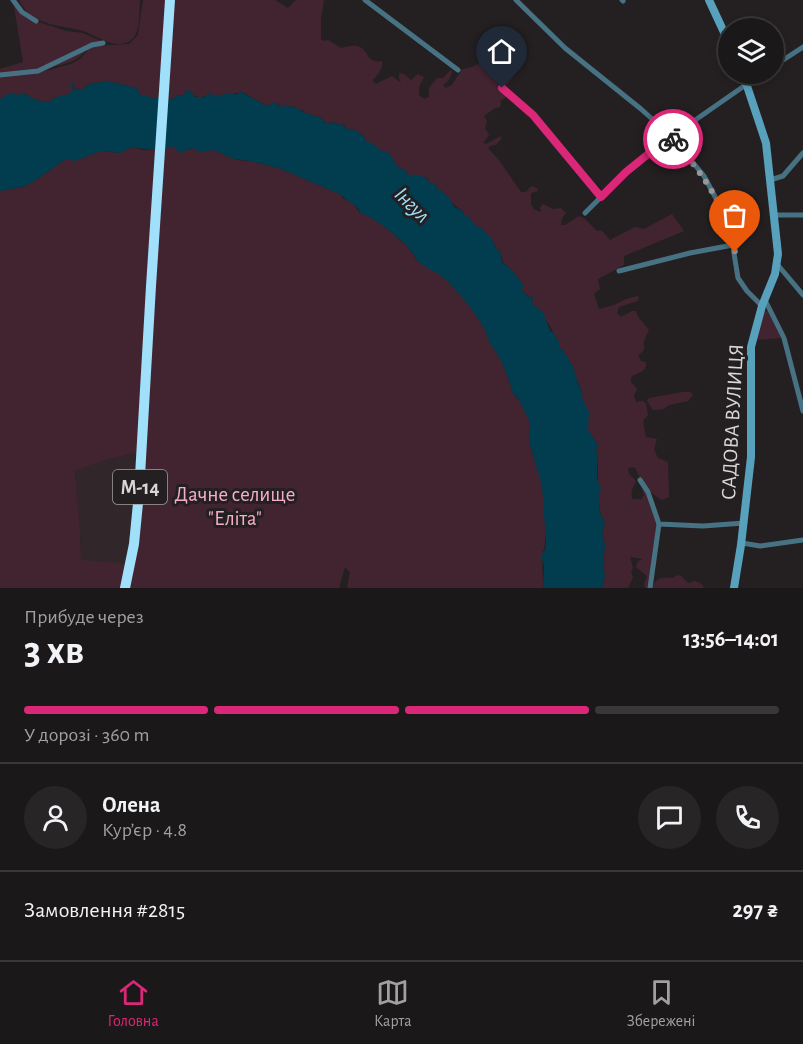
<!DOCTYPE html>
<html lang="uk">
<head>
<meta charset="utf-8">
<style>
  :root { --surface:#1b1819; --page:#282526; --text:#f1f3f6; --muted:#a0a0a2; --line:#393738; --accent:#db2777 }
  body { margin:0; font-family:"Alegreya Sans",sans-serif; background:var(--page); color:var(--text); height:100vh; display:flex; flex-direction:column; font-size:22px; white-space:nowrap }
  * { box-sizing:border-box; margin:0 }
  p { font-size:20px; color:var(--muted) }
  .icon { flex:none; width:33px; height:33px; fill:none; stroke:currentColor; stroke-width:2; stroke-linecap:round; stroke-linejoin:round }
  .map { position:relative; height:588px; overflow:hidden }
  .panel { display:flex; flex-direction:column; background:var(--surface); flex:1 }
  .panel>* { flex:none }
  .controls { position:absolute; left:718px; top:18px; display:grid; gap:12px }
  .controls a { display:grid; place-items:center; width:66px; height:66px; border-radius:50%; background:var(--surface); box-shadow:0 3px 9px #0003,0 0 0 2px var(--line); font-size:30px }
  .pin { position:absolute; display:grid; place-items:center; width:51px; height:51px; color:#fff; margin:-62px -26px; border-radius:50% 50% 50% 0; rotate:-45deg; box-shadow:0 0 6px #0007 }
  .pin .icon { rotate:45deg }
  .courier { position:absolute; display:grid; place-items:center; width:60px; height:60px; margin:-30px; border:4px solid #db2777; border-radius:50%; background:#fff; color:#222; box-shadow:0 2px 8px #0007 }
  .headline em { font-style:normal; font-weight:700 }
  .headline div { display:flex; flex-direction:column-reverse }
  .headline { display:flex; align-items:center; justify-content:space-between; height:102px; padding:0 24px }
  h1 { font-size:39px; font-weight:700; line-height:45px }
  .bar { display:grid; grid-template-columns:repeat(4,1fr); gap:9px 6px; align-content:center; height:72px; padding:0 24px }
  .bar i { height:8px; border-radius:4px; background:var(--line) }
  .bar .current { background:var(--accent) }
  .bar p { grid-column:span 4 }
  .line { display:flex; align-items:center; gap:15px; padding:0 24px; border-top:2px solid var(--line) }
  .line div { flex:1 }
  .round { display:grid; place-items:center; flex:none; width:63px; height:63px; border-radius:32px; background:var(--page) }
  .dock { display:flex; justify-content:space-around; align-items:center; height:84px; border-top:2px solid var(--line); background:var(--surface); font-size:16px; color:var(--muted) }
  .dock a { display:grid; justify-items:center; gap:3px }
  .dock .current { color:var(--accent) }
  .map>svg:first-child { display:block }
</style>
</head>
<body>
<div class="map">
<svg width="803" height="588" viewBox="0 0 803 588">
  <rect width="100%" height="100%" fill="#242021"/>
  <path fill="#31272b" d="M140,452L129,564L81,561L80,529L75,471L109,459Z"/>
  <g fill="#422430">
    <path d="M13,0H16L25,13L39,22L66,31L83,33L106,43C83,45 87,56 70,62C49,70 22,71 0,74V69L23,62Z"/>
    <path d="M19,0H140C139,11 141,33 131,40C117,51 97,36 83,31C59,24 32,27 19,0Z"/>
    <path d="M143,0H167L158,98L152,99L150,97L141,96L137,88C124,86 107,78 94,84L91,83L81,90L75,89L72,82L73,91L63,97L53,98L51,101C35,102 35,99 23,93L18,95L10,93L0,99V76L41,72L71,64L80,59L89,49L95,46L129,44L138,35Z"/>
    <path d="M174,0H275L288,8L296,0H324L321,19V39L324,41L328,40L341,48C374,38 360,65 382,61C384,66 377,78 372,80L376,84L392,76L401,83L399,78V73L404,74L411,80L418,74L424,77L419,87V95L424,99L429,97V88L437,78H443L451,70L452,72L449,80L443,85L446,88L452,85L462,69C473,69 482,61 491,56L509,74L514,70L517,72L506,86L512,93L500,101L501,104L500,107L495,108L484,116L487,121L485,128L489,135L483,143L486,144L501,136V139L496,145H492L488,148L499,160L521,192H526L531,186L537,188L538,191L531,193V205L535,210L541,212L540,207L543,204L553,209L561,208L566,213L562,218L561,225H565L579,216L584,218L597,231L601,230L610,240L635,227L644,229L672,214L684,231L624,256V265L598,279L600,289L594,294L599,309L614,305L626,299L638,296L639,299L637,301L619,307L617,313L621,317L632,311H636L638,317L649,330L644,341V350L638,356L641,361L646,362C647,373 638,372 631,377V382L637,389L634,395L636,402L643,401L646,404L648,415L643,421L646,437L657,439L654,450L658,458L668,462L669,497L662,500C650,494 639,479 635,467L628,468L629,474L636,481C634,487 629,492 633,499H642L644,495L642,488L647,489L653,514L658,523L649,588H645L644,584L647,576L636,567L638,561L643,559L630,557L633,568L631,572L633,577L628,588H602L605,576L603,565L605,545L602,533L605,522C594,511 601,466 596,449L598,445L588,430V409L585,408L581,396L583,395L577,379L574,375V368C568,361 567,353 560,348C559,340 542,310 532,304L533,295L530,298L522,290L523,285L512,270L503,262L500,250L496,249C494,238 486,237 482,228L480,229L464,216L463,211C449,204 450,194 437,189L436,184H431L427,178L408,175L407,172L398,167L389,154L378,149L369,142H366V138L355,130L345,128L344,124L340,125L334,122L332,124L327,122L325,124L322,118L305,113L304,111L290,106L280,107L276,102L267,106L242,92L215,97L210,93C201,100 195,97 187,90L183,96L179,95L171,100L166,99Z"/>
    <path d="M172,146L176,148L177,151L182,152L193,148L213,150L237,160L251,161L281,169L342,195V198L353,203L359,212C371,214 402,240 410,250C413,254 415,258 418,261C422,266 430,266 435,270C439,272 442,276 445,279C477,309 502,352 513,394C522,402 529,414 530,426C530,433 528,439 530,445C533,455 538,465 541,476C544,490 549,544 542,554L543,588H347L350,572L345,567L339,588H127L163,149Z"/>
    <path d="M132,147L143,150L156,149L140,452L109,459L75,471L80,529L81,560L129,564L123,588H0V191L22,187L33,182L66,159L72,160L101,151L120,153Z"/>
    <path d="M764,311H768L782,338L754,340Z"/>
    <path d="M683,392H690L693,395L688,401L669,405L664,409L653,410L647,401L649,398Z"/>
    <path d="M678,575L681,576L688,583L695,581L702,584L704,588H652C655,578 663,577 672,578Z"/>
  </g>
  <path fill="#013d4f" d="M72,82L74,89C81,92 88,86 92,82L94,84C108,78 124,86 137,88L141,96H148L153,99L155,97L171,100L179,95L183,96L187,90L191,91L195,97H204L210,93L215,97L218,94L222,96L226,93H233L234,95L241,92L267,106L276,102L279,107C287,104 300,108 305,113L322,118L324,124L327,122L332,124L334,122L339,125L343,124L345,128L355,130L366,138V142H369L375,146H377L378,149L389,153L398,167L406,171L408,175C417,174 426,175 431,184H436L437,189C444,191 452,200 454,207L463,211L464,216H468C472,222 476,228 484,229V232L491,237L496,249L500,250L502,262L512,270L523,285L522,290L529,298L533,295L532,304L543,312L550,331L553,332L559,342L560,348C567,353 568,361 574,368C575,377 579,385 583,395L581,396L589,412L588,430L598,445L596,449C600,462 593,478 601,487C597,496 598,515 605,522L602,533L605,545L603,565L605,576L602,588H543L544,567L541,555L545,550L546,541L542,486L529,441V420L518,398L513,394C508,376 502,359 491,345C488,341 487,333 484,328C473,310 460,293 444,278C436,271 423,267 418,261C415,258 413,253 410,250C403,240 370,214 360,213C358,203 345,202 342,195L281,169L251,161L234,159L213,150L200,152L192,148L180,153L172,146C162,152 142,149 132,147L120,153L101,151L75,161L66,159L33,182L22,187L0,191V99L10,93L18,95L22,93C35,99 36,102 51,101C55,94 67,98 73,90L70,85Z"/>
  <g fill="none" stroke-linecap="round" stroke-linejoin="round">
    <g stroke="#477284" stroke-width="5">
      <path d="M13,0L22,12L36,21"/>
      <path d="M365,0L458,70"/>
      <path d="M516,0L565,48L641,109L671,136L704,176L720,206L732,241L738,278L747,291L762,306"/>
      <path d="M622,0L623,1"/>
      <path d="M774,66L803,47"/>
      <path d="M0,75L38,71L92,45L103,43"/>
      <path d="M745,79L758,74"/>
      <path d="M502,88L533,115L601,197"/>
      <path d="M770,180L783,176L803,153"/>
      <path d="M585,213L626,172L668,139L747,84"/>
      <path d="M775,215H803"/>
      <path d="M777,264L803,295"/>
      <path d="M619,271L690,253L733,245"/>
      <path d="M765,300L784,338L803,411"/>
      <path d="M640,480L648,492L659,524L703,526L744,523"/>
      <path d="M742,543L760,546L803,540"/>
      <path d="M650,588L659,524"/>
    </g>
    <g stroke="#58a1bd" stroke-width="8">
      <path d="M709,0L729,43"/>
      <path d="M734,588L741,545L751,457V347L762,306L775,274L778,254L766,143L743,74"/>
    </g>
    <path stroke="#a0e0fa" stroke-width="10" d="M125,588L134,544L139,493L151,286L170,0"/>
  </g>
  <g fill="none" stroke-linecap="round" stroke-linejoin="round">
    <path stroke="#999697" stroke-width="6" stroke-dasharray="0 10.8" d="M673,139C705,178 724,202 735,252"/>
    <path stroke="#db2777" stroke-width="8" d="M502,88L533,115L601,197L626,172L668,138L671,136L673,139"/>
  </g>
  <g text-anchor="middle" stroke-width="6" stroke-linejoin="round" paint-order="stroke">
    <rect fill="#242021" stroke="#a29fa0" stroke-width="1.5" x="113" y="470" width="54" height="34" rx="4.5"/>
    <g font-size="20" font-weight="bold" fill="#d8d6d7">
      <text x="140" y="494">М-14</text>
    </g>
    <g font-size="21" fill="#d8d6d7" stroke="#242021">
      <text transform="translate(732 422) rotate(-87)" y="7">САДОВА ВУЛИЦЯ</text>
    </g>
    <g font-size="21" fill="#f7adc9" stroke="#242021">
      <text x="235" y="501">Дачне селище<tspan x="235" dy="24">"Еліта"</tspan></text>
    </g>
    <g font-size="22" font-style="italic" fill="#9edef9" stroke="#242021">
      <text transform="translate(413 204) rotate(45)" y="8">Інгул</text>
    </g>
  </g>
</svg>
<div class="controls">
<a><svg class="icon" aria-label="layers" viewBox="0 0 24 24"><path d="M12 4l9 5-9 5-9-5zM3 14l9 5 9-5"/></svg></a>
</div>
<div class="pin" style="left:735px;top:252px;background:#ea580c"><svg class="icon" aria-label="bag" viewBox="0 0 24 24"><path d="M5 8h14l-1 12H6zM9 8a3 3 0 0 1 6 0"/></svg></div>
<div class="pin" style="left:502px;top:88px;background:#1f2937"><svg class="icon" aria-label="home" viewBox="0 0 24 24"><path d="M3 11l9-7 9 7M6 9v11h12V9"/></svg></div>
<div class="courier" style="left:673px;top:139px"><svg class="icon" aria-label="bike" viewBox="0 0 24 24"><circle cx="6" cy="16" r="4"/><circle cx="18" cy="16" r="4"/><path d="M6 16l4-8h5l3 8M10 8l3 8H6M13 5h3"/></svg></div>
</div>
<section class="panel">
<div class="headline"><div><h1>3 хв</h1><p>Прибуде через</p></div><em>13:56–14:01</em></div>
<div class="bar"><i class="current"></i><i class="current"></i><i class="current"></i><i></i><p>У дорозі · 360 m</p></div>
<div class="line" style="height:108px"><a class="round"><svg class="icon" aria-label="person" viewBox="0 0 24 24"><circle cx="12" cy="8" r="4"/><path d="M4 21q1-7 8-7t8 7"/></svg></a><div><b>Олена</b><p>Кур’єр · 4.8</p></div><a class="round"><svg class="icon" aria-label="chat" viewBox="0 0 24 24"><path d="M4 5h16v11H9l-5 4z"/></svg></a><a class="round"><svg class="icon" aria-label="phone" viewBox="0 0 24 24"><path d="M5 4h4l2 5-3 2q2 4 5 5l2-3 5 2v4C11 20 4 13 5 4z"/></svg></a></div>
<div class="line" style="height:78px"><div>Замовлення #2815</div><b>297 ₴</b></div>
</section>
<nav class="dock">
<a class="current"><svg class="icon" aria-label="home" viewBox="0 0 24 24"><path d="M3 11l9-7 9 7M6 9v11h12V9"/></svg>Головна</a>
<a><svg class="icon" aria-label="map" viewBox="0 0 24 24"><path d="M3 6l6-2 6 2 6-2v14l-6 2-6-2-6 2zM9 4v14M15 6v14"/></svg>Карта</a>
<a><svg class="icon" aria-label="saved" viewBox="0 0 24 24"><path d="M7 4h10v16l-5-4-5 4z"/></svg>Збережені</a>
</nav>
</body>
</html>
